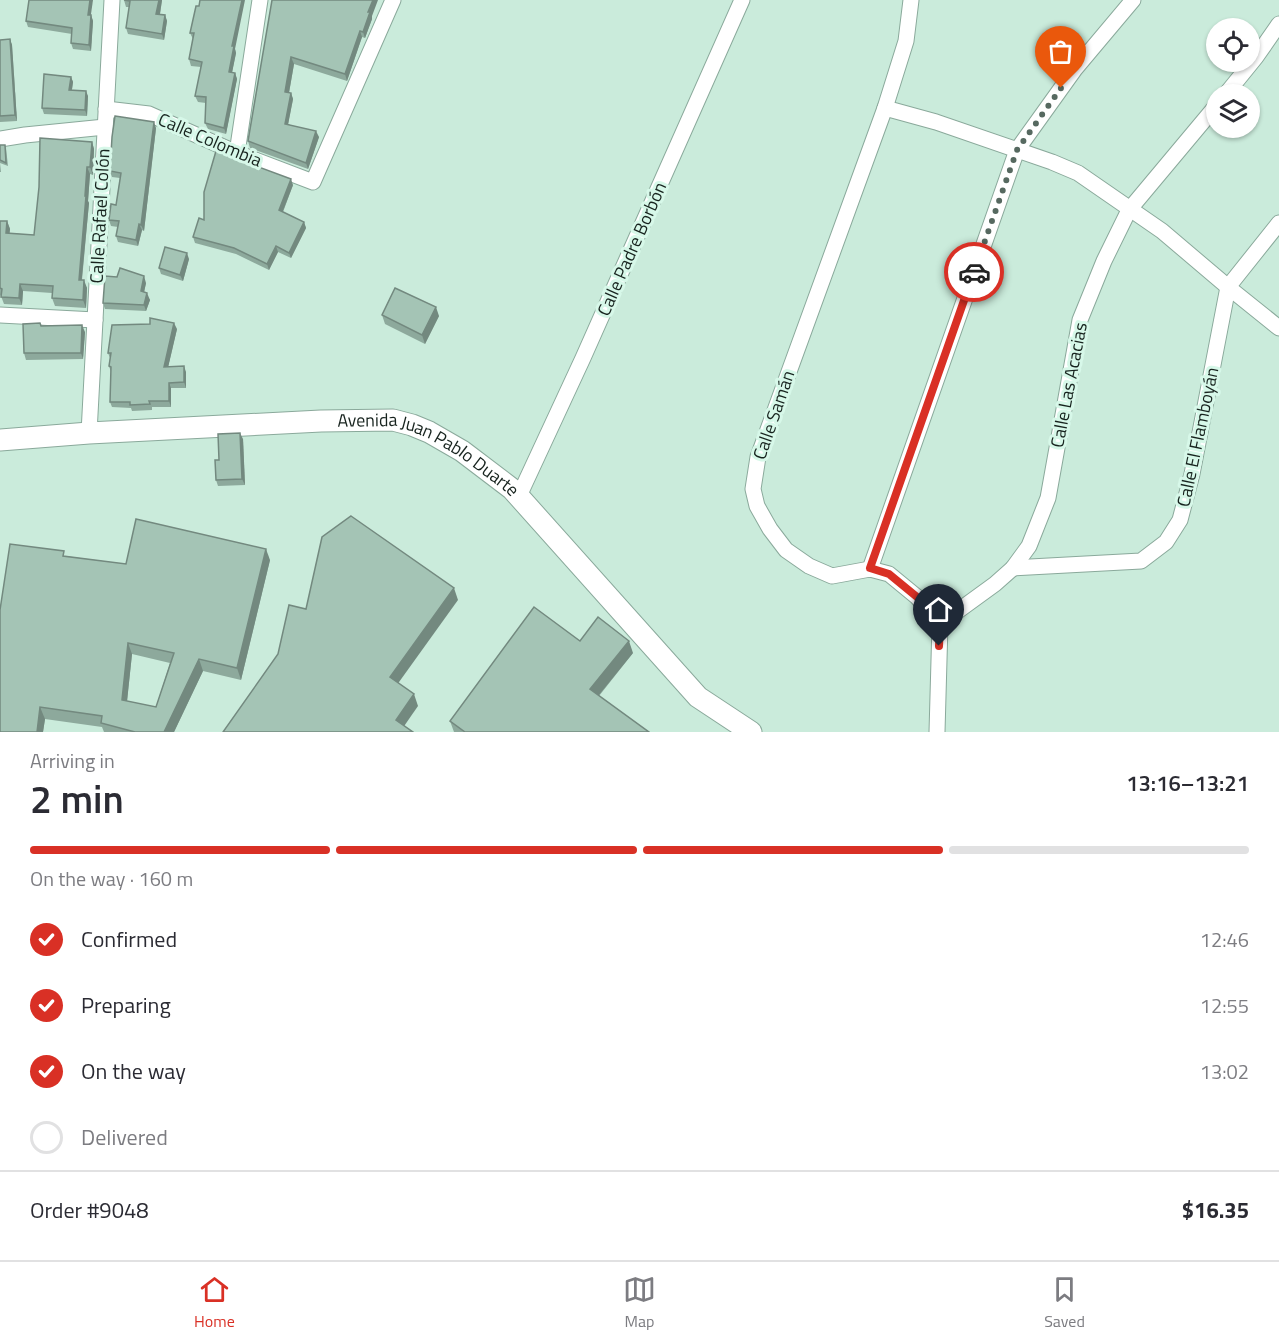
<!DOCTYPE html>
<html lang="en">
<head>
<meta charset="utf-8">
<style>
  :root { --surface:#fff; --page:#f7f7f7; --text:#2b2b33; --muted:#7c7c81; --line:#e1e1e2; --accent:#d93025 }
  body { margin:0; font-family:"Titillium Web",sans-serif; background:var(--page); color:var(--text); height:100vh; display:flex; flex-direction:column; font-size:22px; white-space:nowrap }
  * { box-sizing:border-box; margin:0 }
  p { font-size:20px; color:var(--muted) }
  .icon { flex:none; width:33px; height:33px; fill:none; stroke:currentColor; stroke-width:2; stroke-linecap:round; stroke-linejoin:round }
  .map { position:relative; height:732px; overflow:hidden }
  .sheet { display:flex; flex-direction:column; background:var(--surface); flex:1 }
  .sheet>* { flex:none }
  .buttons { position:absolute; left:1206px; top:18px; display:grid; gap:12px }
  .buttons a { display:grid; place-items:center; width:54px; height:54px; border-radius:50%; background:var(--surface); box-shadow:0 2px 4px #0004; font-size:30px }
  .pin { position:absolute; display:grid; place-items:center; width:51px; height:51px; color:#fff; margin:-62px -26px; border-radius:50% 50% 50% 0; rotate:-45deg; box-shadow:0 0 6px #0007 }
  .pin .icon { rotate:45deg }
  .courier { position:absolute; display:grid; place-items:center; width:60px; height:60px; margin:-30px; border:4px solid #d93025; border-radius:50%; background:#fff; color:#222; box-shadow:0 2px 8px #0007 }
  .summary em { font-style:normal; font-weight:600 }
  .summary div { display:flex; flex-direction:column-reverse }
  .summary { display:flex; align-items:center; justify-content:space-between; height:102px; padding:0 30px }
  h1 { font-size:39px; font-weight:600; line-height:45px }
  .bar { display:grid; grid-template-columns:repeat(4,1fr); gap:9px 6px; align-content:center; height:72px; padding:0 30px }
  .bar i { height:8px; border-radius:4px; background:var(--line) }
  .bar .on { background:var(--accent) }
  .bar p { grid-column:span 4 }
  .line { display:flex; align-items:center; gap:15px; padding:0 30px; border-top:2px solid var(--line) }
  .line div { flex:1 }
  ol { padding:0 30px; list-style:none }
  li { display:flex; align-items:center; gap:18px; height:66px }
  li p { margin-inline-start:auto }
  li .icon { padding:6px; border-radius:50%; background:var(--accent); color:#fff; stroke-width:4 }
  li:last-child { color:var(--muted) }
  li i { width:33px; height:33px; border:3px solid var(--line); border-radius:50% }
  .tabs { display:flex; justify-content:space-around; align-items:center; height:84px; border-top:2px solid var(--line); background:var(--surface); font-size:16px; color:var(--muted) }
  .tabs a { display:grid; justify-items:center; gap:3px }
  .tabs .on { color:var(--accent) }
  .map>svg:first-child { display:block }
</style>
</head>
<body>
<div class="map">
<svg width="1279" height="732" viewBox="0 0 1279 732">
  <rect width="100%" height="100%" fill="#caebdb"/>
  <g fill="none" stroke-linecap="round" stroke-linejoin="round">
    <defs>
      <g id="street">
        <path d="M911,0L906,41L885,108L758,457L753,489L757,506L770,529L786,550L809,566L832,576L870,569L889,574L917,597L940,624L937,732"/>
        <path d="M1226,94L1256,57L1279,24"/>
        <path d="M885,108L936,122L1052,162L1078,173L1162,231L1228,287L1279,328"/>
        <path d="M106,109L149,114L237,153L313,182L393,0"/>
        <path d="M0,139L25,135L105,127"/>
        <path d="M237,153L260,0"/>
        <path d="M0,315L95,320"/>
        <path d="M89,433L112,0"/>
        <path d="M519,496L583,358L742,0"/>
        <path d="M1013,568L1141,561L1166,542L1180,520L1192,474L1228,287L1279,223"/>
        <path d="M870,569L1017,150L1075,69L1133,0"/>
        <path d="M940,624L995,584L1013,568L1029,546L1048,498L1080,320L1104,261L1129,210L1216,106"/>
      </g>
      <g id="secondary">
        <path id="s1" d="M0,440L89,433L321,421L393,420L412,425L429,432L462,451L512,489L698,697L751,732"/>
      </g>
    </defs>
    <use href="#street" stroke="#8aa99b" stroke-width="17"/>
    <use href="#secondary" stroke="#8aa99b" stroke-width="23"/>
    <use href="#street" stroke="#fff" stroke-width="15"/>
    <use href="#secondary" stroke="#fff" stroke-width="21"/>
  </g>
  <g fill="#8da99c" fill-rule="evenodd">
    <path d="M124,0H162L160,14L165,15L167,21L164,40L128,34L126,28L129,7H126Z"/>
    <path d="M272,0L372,16V19L365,38L362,37L347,81L294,64L289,93H291L293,99L288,124L319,137L308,169L250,148L248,141Z"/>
    <path d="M199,6L235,49L236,53L232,72L235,73L237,79L226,134L208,129L205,123L206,103L198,102L195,96L201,67L191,66L189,59L193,39L190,33Z"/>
    <path d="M91,15L93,21L91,51L73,49L71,43L72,34L28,27L26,21Z"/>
    <path d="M10,39L12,45L17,121L0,122V40Z"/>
    <path d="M71,77L73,82L72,90L88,96L87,116L44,114L42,108Z"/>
    <path d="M156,128L144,231L142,230L138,246L118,242L116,236L118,227L111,226L109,220L116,205L120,178L112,177L110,171Z"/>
    <path d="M92,142L94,149L93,175L90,174L88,201L89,203L82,280L87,288L86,308L55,306L52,298V293L23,291L22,305L4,304L1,296L0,295V221H7L10,229L9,233L34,235Z"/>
    <path d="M0,145H5L6,148L8,166L0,163L1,172H0Z"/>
    <path d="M293,185L283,212L304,222L306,228L291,258L278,252L269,270L236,254L195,243L193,237L204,220Z"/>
    <path d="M189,259L183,281L161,274L159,268Z"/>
    <path d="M146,283L144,292L150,300L146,311L105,309L103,303Z"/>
    <path d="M382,315L439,316L425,344L385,324Z"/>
    <path d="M42,326L85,332L83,359L26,360L24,353Z"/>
    <path d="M177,329L168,367L186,372V388H171V407H152V410L132,411L131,408L112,407L110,402L111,372L109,366L110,358L108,353Z"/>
    <path d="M243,439L245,485L218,486L216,480L219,460Z"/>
    <path d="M65,556L126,564L270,560L241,680L203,671L174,732H104L102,727L45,719L43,732H0ZM132,654L170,663L156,707L127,701Z"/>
    <path d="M633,653L599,696L649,732H454L450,721Z"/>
  </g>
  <g fill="#73897f">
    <path d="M90,0H93L90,21L88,15Z"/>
    <path d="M159,0H162L159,20L156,14Z"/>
    <path d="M242,0H245L235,49L236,53L231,78L229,72L232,46Z"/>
    <path d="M373,0H378L372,16V19L365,38L363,32L368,12Z"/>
    <path d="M91,15L93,21L91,51L89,45Z"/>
    <path d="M165,15L167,21L164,40L162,34Z"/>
    <path d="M360,31L362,37L347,81L345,74Z"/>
    <path d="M10,39L12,45L17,121L15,115Z"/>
    <path d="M291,57L294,64L288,98L285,92Z"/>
    <path d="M235,73L237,79L226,134L224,128Z"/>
    <path d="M71,77L73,82L71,95L69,90Z"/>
    <path d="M86,91L88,96L87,116L85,110Z"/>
    <path d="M291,93L293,99L287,130L285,124Z"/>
    <path d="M154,122L156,128L144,231L141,225Z"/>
    <path d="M316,131L319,137L308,169L306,163Z"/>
    <path d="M92,142L94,149L93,175L90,167Z"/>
    <path d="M87,167L90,174L88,201L89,203L81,287L79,280Z"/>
    <path d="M291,179L293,185L281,216L279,210Z"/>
    <path d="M7,221L10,229L9,240L6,233Z"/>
    <path d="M304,222L306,228L291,258L289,253Z"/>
    <path d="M139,224L142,230L138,246L136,240Z"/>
    <path d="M276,246L278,252L269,270L267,264Z"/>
    <path d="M187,253L189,259L183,281L180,275Z"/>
    <path d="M144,276L146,283L143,297L141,291Z"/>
    <path d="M84,280L87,288L86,308L83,300Z"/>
    <path d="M20,284L23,291L22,305L19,298Z"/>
    <path d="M147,293L150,300L146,311L144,305Z"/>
    <path d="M436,307L439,316L425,344L422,335Z"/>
    <path d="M174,323L177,329L167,372L164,367Z"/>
    <path d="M82,325L85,332L83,359L81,353Z"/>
    <path d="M184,366L186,372V388L184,382Z"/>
    <path d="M169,383L171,388V407L169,401Z"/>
    <path d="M240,433L243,439L245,485L242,479Z"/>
    <path d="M266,549L270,560L241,680L237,668Z"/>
    <path d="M454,588L458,600L394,689L390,677Z"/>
    <path d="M629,641L633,653L594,701L590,689Z"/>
    <path d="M128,643L132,654L126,711L122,700Z"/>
    <path d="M199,659L203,671L174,732H164Z"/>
    <path d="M414,694L418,706L400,732L396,720Z"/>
    <path d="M40,707L45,719L43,732H37Z"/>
  </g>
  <g fill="#a4c4b5" stroke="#73897f" stroke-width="1.5" fill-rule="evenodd">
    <path d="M29,0H90L88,15H91L89,45L71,43L72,28L26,21Z"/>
    <path d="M124,0H159L156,14L165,15L162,34L126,28L130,1Z"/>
    <path d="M200,0H242L232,46H234L229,72L235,73L224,128L205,123L206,97L195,96L202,62L189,59L194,33H190L196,6H199Z"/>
    <path d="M272,0H373L368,12H370L363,32L360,31L345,74L291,57L285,92L291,93L285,124L316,131L306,163L248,141Z"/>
    <path d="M10,39L15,115L0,116V40Z"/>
    <path d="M44,74L71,77L69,90L86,91L85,110L42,108Z"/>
    <path d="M115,116L154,122L141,225L139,224L136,240L116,236L119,221L109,220L111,204L116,205L121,173L110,171L112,137Z"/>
    <path d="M40,138L92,142L90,167H87L85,196H86L79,280H84L83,300L52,298L53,286L20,284L19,298L1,297L2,289L0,288V221H7L6,233L34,235L39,187Z"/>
    <path d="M0,145H5L6,163L0,160Z"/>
    <path d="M216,151L291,179L279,210L304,222L289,253L276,246L267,264L234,248L193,237L199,218L204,220V192Z"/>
    <path d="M165,247L187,253L180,275L159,268Z"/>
    <path d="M120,268L144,276L141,291L147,293L144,305L103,303L105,276L117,277Z"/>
    <path d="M395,288L436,307L422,335L382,315Z"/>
    <path d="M150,318L174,323L164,367L184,366V382L169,383V401H149L150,404L130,405V402H110L111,367L109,366L111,353H108L112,325L150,324Z"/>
    <path d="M40,323L41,326L82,325L81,353H24L23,324Z"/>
    <path d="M240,433L242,479L216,480L215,460H219L218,434Z"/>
    <path d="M351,516L454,588L390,677L414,694L396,720L413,732H223L278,654L289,605L306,609L322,537Z"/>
    <path d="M136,519L266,549L237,668L199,659L164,732H135L101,723L102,716L40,707L37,732H0V610L10,544L64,551L63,556L126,564ZM128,643L174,653L156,707L122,700Z"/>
    <path d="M534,607L580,641L598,617L629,641L590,689L649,732H465L450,721Z"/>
  </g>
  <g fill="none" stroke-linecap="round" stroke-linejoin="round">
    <path stroke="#566960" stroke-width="6" stroke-dasharray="0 10.8" d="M974,272L1017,150L1061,88"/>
    <path stroke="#d93025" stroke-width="8" d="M939,646L940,624L917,597L889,574L870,568L974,272"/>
  </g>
  <g text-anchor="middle" stroke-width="6" stroke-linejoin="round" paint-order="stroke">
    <g font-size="18" fill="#17231e" stroke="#d7f8e9">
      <text transform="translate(210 140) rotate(23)" y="6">Calle Colombia</text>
      <text transform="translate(100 216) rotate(-87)" y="6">Calle Rafael Colón</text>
      <text transform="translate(632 249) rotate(-66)" y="6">Calle Padre Borbón</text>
      <text transform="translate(1069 385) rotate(-79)" y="6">Calle Las Acacias</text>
      <text transform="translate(774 415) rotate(-71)" y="6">Calle Samán</text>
      <text transform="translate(1198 437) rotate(-78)" y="6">Calle El Flamboyán</text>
      <text dy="6" stroke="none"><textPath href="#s1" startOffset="438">Avenida Juan Pablo Duarte</textPath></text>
    </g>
  </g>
</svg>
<div class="buttons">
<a><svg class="icon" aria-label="locate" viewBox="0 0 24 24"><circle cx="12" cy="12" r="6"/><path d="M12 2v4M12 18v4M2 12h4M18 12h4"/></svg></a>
<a><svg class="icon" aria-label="layers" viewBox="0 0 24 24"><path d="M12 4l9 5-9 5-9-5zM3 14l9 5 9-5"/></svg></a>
</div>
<div class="pin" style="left:1061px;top:88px;background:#ea580c"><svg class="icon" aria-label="bag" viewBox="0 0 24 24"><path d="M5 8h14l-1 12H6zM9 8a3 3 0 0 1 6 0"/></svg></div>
<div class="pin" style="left:939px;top:646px;background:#1f2937"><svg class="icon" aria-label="home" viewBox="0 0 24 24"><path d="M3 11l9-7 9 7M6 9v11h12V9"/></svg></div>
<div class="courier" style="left:974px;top:272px"><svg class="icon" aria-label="car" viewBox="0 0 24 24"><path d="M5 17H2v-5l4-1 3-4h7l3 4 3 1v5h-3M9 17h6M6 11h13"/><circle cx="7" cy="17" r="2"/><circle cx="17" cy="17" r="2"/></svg></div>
</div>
<section class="sheet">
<div class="summary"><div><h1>2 min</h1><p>Arriving in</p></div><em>13:16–13:21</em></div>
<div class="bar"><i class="on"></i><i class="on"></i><i class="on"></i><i></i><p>On the way · 160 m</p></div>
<ol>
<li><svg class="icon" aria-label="check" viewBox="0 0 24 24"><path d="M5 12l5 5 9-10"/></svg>Confirmed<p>12:46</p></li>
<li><svg class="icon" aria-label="check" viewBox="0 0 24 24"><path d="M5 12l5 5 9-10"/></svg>Preparing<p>12:55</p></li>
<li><svg class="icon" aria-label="check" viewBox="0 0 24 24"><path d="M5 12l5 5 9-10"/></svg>On the way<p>13:02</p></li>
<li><i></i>Delivered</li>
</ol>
<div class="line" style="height:78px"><div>Order #9048</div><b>$16.35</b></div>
</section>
<nav class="tabs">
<a class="on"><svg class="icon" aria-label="home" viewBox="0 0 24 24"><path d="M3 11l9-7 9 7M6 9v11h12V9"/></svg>Home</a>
<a><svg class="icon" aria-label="map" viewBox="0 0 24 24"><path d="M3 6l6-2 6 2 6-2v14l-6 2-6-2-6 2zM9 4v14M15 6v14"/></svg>Map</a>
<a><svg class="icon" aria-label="saved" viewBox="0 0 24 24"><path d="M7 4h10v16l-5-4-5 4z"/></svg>Saved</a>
</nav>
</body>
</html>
